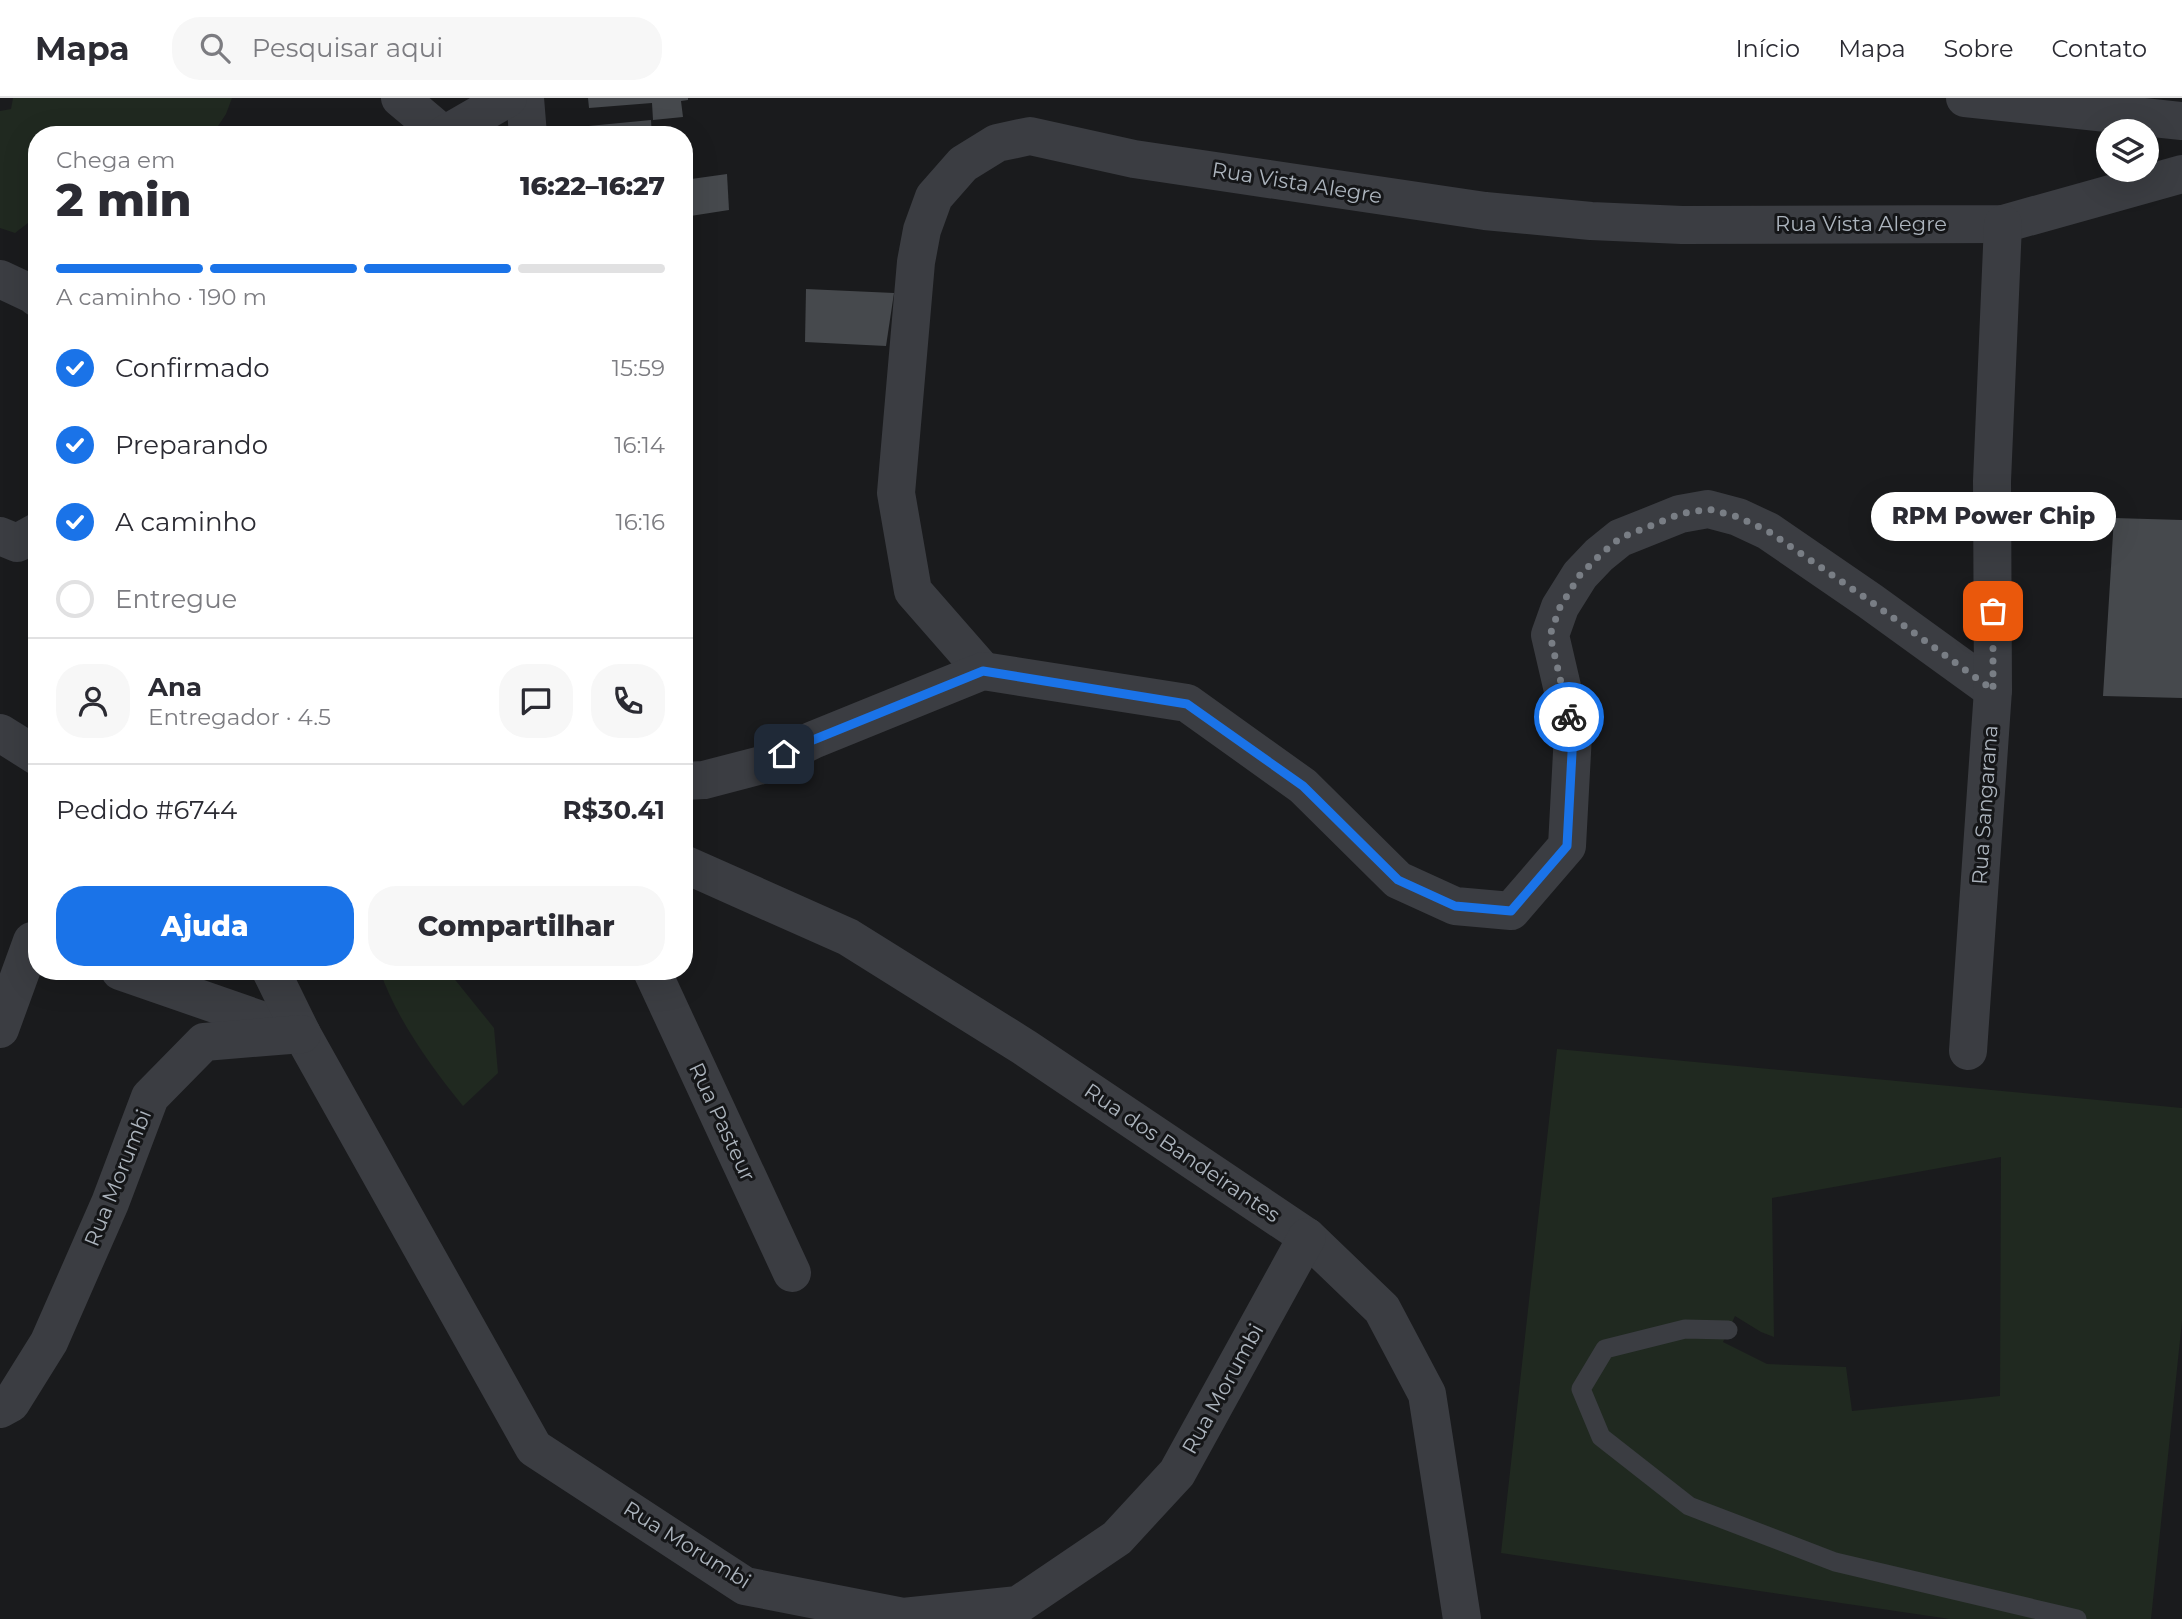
<!DOCTYPE html>
<html lang="pt">
<head>
<meta charset="utf-8">
<style>
  :root { --surface:#fff; --page:#f7f7f7; --text:#2b2b33; --muted:#7c7c81; --line:#e1e1e2; --accent:#1a73e8 }
  body { margin:0; font-family:Montserrat,sans-serif; background:var(--page); color:var(--text); height:100vh; display:flex; flex-direction:column; font-size:26px; white-space:nowrap }
  * { box-sizing:border-box; margin:0 }
  p { font-size:23px; color:var(--muted) }
  .icon { flex:none; width:38px; height:38px; fill:none; stroke:currentColor; stroke-width:2; stroke-linecap:round; stroke-linejoin:round }
  .map { position:relative; flex:1; overflow:hidden }
  .details { position:absolute; left:28px; top:28px; width:665px; height:854px; display:flex; flex-direction:column; background:var(--surface); border-radius:28px; box-shadow:0 7px 28px #0002 }
  .details>* { flex:none }
  .tools { position:absolute; left:2096px; top:21px; display:grid; gap:14px }
  .tools a { display:grid; place-items:center; width:63px; height:63px; border-radius:50%; background:var(--surface); box-shadow:0 7px 28px #0002; font-size:35px }
  .pin { position:absolute; display:grid; place-items:center; width:60px; height:60px; color:#fff; margin:-30px; border-radius:14px; box-shadow:0 4px 10px #0006 }
  .courier { position:absolute; display:grid; place-items:center; width:70px; height:70px; margin:-35px; border:5px solid #1a73e8; border-radius:50%; background:#fff; color:#222; box-shadow:0 2px 9px #0007 }
  .bubble { position:absolute; height:49px; border-radius:24px; background:var(--surface); box-shadow:0 7px 28px #0002; font-size:23px; font-weight:800; line-height:49px; text-align:center }
  .headline em { font-style:normal; font-weight:800 }
  .headline div { display:flex; flex-direction:column-reverse }
  .headline { display:flex; align-items:center; justify-content:space-between; height:119px; padding:0 28px }
  h1 { font-size:46px; font-weight:800; line-height:52px }
  .bar { display:grid; grid-template-columns:repeat(4,1fr); gap:10px 7px; align-content:center; height:84px; padding:0 28px }
  .bar i { height:9px; border-radius:5px; background:var(--line) }
  .bar .selected { background:var(--accent) }
  .bar p { grid-column:span 4 }
  .line { display:flex; align-items:center; gap:18px; padding:0 28px; border-top:2px solid var(--line) }
  .line div { flex:1 }
  .round { display:grid; place-items:center; flex:none; width:74px; height:74px; border-radius:28px; background:var(--page) }
  ol { padding:0 28px; list-style:none }
  li { display:flex; align-items:center; gap:21px; height:77px }
  li p { margin-inline-start:auto }
  li .icon { padding:7px; border-radius:50%; background:var(--accent); color:#fff; stroke-width:4 }
  li:last-child { color:var(--muted) }
  li i { width:38px; height:38px; border:4px solid var(--line); border-radius:50% }
  .cta { display:flex; gap:14px; margin-top:auto; padding:14px 28px }
  .cta a { flex:1; height:80px; border-radius:28px; background:var(--accent); color:#fff; font-size:28px; font-weight:800; line-height:80px; text-align:center }
  .cta a+a { background:var(--page); color:var(--text) }
  header { display:flex; align-items:center; gap:42px; box-sizing:border-box; height:98px; padding:0 35px; background:var(--surface); border-bottom:2px solid var(--line) }
  header strong { font-size:33px }
  nav { display:flex; gap:38px; margin-inline-start:auto; font-size:24px }
  .search { width:490px; height:63px; background:var(--page); display:flex; align-items:center; gap:18px; box-sizing:border-box; padding:0 24px; border-radius:28px; color:var(--muted); font-size:26px }
  .map>svg:first-child { display:block }
</style>
</head>
<body>
<header>
<strong>Mapa</strong>
<div class="search"><svg class="icon" aria-label="search" viewBox="0 0 24 24"><circle cx="10" cy="10" r="6"/><path d="M15 15l6 6"/></svg>Pesquisar aqui</div>
<nav><a>Início</a><a>Mapa</a><a>Sobre</a><a>Contato</a></nav>
</header>
<div class="map">
<svg width="2182" height="1521" viewBox="0 0 2182 1521">
  <rect width="100%" height="100%" fill="#1a1b1d"/>
  <g fill="#202920" fill-rule="evenodd">
    <path d="M13,0H232L226,16L216,31L219,37H37V118L15,135L0,130V13L11,11Z"/>
    <path d="M380,873H448L494,930L498,975L463,1008C431,969 396,920 380,873Z"/>
    <path d="M1557,951L2182,1010V1223L2151,1521H1950L1501,1455ZM2001,1059L2000,1298L1852,1313L1846,1269L1767,1266L1723,1244L1735,1218L1761,1234L1774,1239L1772,1100Z"/>
  </g>
  <g fill="#46494d">
    <path d="M588,0H688V2L681,3L683,19L653,22L652,5L589,10Z"/>
    <path d="M651,22L652,37H548L547,32Z"/>
    <path d="M727,76L729,112L684,119V82Z"/>
    <path d="M806,191L894,195L886,248L805,244Z"/>
    <path d="M2114,420L2182,422V600L2103,598Z"/>
  </g>
  <g fill="none" stroke-linecap="round" stroke-linejoin="round">
    <path stroke="#3b3d42" stroke-width="19" d="M1728,1232L1685,1231L1605,1251L1581,1291L1601,1339L1689,1408L1835,1464L2077,1521"/>
    <g stroke="#3b3d42" stroke-width="38">
      <path d="M400,0L444,37"/>
      <path d="M525,0L528,37"/>
      <path d="M1965,0L2182,23"/>
      <path d="M444,37L508,0"/>
      <path d="M0,181L32,196L37,200"/>
      <path d="M0,438L17,445L37,434"/>
      <path d="M983,573L913,493L896,395L916,164L922,132L934,99L963,66L997,45L1030,38L1134,61L1485,113L1591,123L1682,127L2003,126L2182,76"/>
      <path d="M0,635L37,658"/>
      <path d="M684,683L704,682L762,667L813,642L983,573L1187,605L1303,688L1398,782L1455,808L1511,813L1567,748L1573,636L1550,537L1560,509L1580,477L1599,457L1620,440L1680,416L1708,411L1738,419L1768,433L1870,503L1993,592"/>
      <path d="M684,766L848,839L1024,949L1307,1139L1382,1211L1427,1296L1462,1521"/>
      <path d="M120,873L290,932"/>
      <path d="M271,873L302,936L534,1350L745,1488L903,1519L1018,1507L1117,1440L1177,1375L1307,1139"/>
      <path d="M652,873L792,1175"/>
      <path d="M0,931L32,843L37,845"/>
      <path d="M1968,953L1993,592L1992,383L2003,126"/>
      <path d="M0,1311L11,1305L49,1244L110,1105L150,999L204,944L302,936"/>
    </g>
  </g>
  <g fill="none" stroke-linecap="round" stroke-linejoin="round">
    <path stroke="#797e85" stroke-width="7" stroke-dasharray="0 12.6" d="M1569,619L1550,537L1560,509L1580,477L1600,457L1620,440L1680,416L1708,411L1738,419L1768,433L1870,503L1993,592V513"/>
    <path stroke="#1a73e8" stroke-width="9" d="M784,656L813,642L983,573L1187,606L1303,688L1398,782L1455,808L1511,813L1567,748L1573,636L1569,619"/>
  </g>
  <g text-anchor="middle" stroke-width="6" stroke-linejoin="round" paint-order="stroke">
    <g font-size="21" fill="#acb4bd" stroke="#151618">
      <text transform="translate(1297 85) rotate(9)" y="7">Rua Vista Alegre</text>
      <text x="1861" y="133">Rua Vista Alegre</text>
      <text transform="translate(1985 707) rotate(-86)" y="7">Rua Sangarana</text>
      <text transform="translate(722 1024) rotate(65)" y="7">Rua Pasteur</text>
      <text transform="translate(1182 1055) rotate(34)" y="7">Rua dos Bandeirantes</text>
      <text transform="translate(118 1080) rotate(-68)" y="7">Rua Morumbi</text>
      <text transform="translate(1223 1291) rotate(-61)" y="7">Rua Morumbi</text>
      <text transform="translate(687 1447) rotate(32)" y="7">Rua Morumbi</text>
    </g>
  </g>
</svg>
<div class="tools">
<a><svg class="icon" aria-label="layers" viewBox="0 0 24 24"><path d="M12 4l9 5-9 5-9-5zM3 14l9 5 9-5"/></svg></a>
</div>
<div class="pin" style="left:1993px;top:513px;background:#ea580c"><svg class="icon" aria-label="bag" viewBox="0 0 24 24"><path d="M5 8h14l-1 12H6zM9 8a3 3 0 0 1 6 0"/></svg></div>
<div class="pin" style="left:784px;top:656px;background:#1f2937"><svg class="icon" aria-label="home" viewBox="0 0 24 24"><path d="M3 11l9-7 9 7M6 9v11h12V9"/></svg></div>
<div class="courier" style="left:1569px;top:619px"><svg class="icon" aria-label="bike" viewBox="0 0 24 24"><circle cx="6" cy="16" r="4"/><circle cx="18" cy="16" r="4"/><path d="M6 16l4-8h5l3 8M10 8l3 8H6M13 5h3"/></svg></div>
<div class="bubble" style="left:1871px;top:394px;width:245px">RPM Power Chip</div>
<section class="details">
<div class="headline"><div><h1>2 min</h1><p>Chega em</p></div><em>16:22–16:27</em></div>
<div class="bar"><i class="selected"></i><i class="selected"></i><i class="selected"></i><i></i><p>A caminho · 190 m</p></div>
<ol>
<li><svg class="icon" aria-label="check" viewBox="0 0 24 24"><path d="M5 12l5 5 9-10"/></svg>Confirmado<p>15:59</p></li>
<li><svg class="icon" aria-label="check" viewBox="0 0 24 24"><path d="M5 12l5 5 9-10"/></svg>Preparando<p>16:14</p></li>
<li><svg class="icon" aria-label="check" viewBox="0 0 24 24"><path d="M5 12l5 5 9-10"/></svg>A caminho<p>16:16</p></li>
<li><i></i>Entregue</li>
</ol>
<div class="line" style="height:126px"><a class="round"><svg class="icon" aria-label="person" viewBox="0 0 24 24"><circle cx="12" cy="8" r="4"/><path d="M4 21q1-7 8-7t8 7"/></svg></a><div><b>Ana</b><p>Entregador · 4.5</p></div><a class="round"><svg class="icon" aria-label="chat" viewBox="0 0 24 24"><path d="M4 5h16v11H9l-5 4z"/></svg></a><a class="round"><svg class="icon" aria-label="phone" viewBox="0 0 24 24"><path d="M5 4h4l2 5-3 2q2 4 5 5l2-3 5 2v4C11 20 4 13 5 4z"/></svg></a></div>
<div class="line" style="height:91px"><div>Pedido #6744</div><b>R$30.41</b></div>
<div class="cta"><a>Ajuda</a><a>Compartilhar</a></div>
</section>
</div>
</body>
</html>
